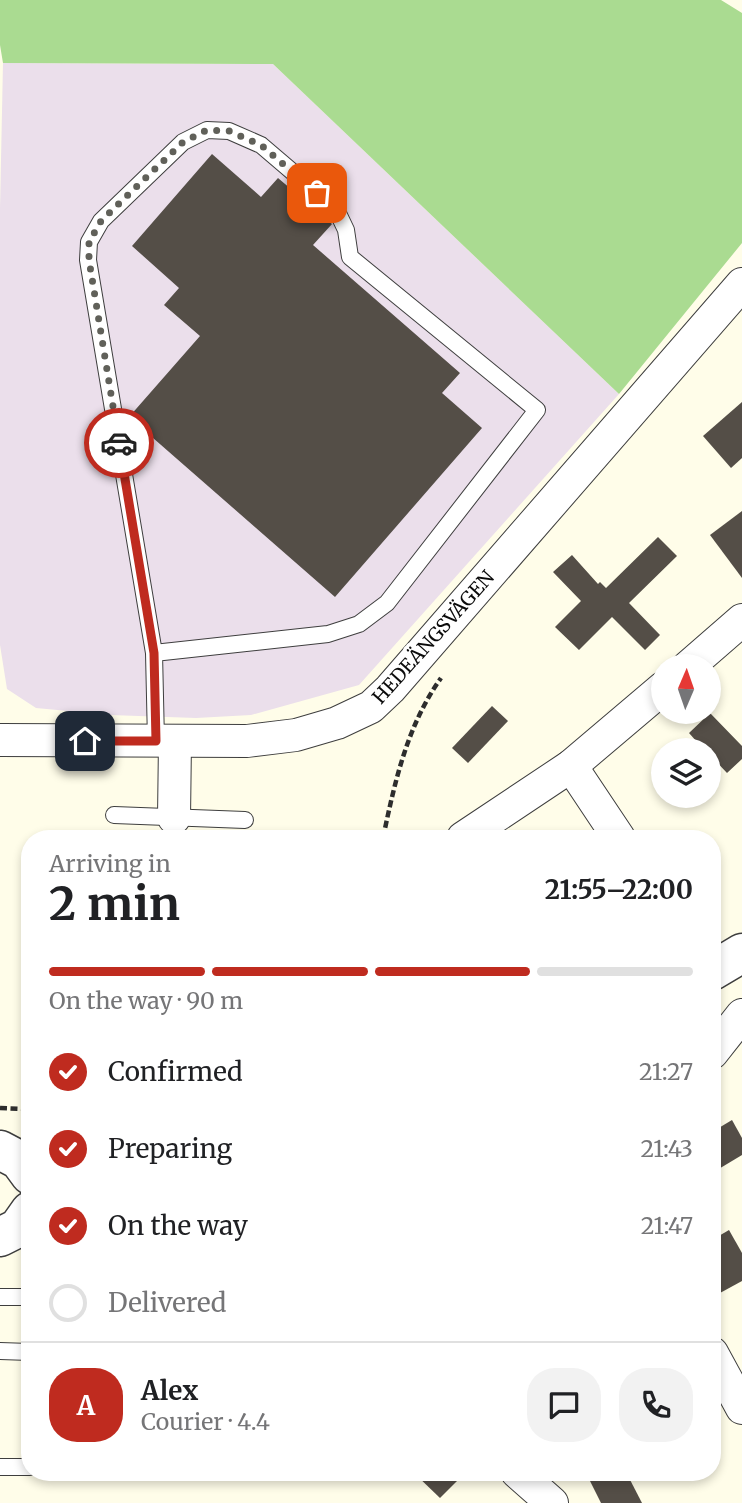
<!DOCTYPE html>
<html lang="en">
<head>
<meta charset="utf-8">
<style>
  :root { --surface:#fff; --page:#f2f2f2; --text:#202124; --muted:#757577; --line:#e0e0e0; --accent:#bf2b1f }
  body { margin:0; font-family:Merriweather,serif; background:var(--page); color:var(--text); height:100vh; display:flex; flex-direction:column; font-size:26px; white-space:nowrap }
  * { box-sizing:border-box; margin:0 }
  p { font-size:23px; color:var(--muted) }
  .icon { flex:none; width:38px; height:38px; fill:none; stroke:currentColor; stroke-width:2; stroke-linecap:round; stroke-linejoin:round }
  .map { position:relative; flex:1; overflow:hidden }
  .side { position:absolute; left:21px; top:830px; width:700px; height:651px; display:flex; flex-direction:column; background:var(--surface); border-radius:28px; box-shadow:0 4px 10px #0003 }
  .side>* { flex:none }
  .needle { width:46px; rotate:2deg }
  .buttons { position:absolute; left:651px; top:654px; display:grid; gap:14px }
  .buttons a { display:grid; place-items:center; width:70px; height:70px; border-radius:50%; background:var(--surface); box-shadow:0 4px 10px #0003; font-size:35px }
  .pin { position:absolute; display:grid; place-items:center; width:60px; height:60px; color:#fff; margin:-30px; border-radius:14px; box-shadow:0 4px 10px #0006 }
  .courier { position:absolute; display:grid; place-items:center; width:70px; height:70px; margin:-35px; border:5px solid #bf2b1f; border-radius:50%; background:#fff; color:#222; box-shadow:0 2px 9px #0007 }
  .overview em { font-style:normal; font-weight:700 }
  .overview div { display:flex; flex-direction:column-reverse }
  .overview { display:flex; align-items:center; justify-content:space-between; height:119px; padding:0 28px }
  h1 { font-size:46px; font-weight:700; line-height:52px }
  .bar { display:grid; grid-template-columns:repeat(4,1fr); gap:10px 7px; align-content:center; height:84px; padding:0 28px }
  .bar i { height:9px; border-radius:5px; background:var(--line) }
  .bar .on { background:var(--accent) }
  .bar p { grid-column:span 4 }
  .line { display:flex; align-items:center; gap:18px; padding:0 28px; border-top:2px solid var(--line) }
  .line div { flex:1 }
  .round { display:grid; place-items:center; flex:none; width:74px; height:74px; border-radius:28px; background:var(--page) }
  ol { padding:0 28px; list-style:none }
  li { display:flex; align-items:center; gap:21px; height:77px }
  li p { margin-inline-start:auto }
  li .icon { padding:7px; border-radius:50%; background:var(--accent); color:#fff; stroke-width:4 }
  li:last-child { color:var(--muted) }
  li i { width:38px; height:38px; border:4px solid var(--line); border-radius:50% }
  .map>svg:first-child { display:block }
</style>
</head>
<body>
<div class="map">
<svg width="742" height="1503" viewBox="0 0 742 1503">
  <rect width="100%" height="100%" fill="#fffde9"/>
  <path fill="#ebdfeb" d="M3,63L273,64L619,394L359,685L251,715L196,718L110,715L36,708L7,689L0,645V209Z"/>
  <path fill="#aadb91" d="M0,0H721L742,13V243L619,394L273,64L3,63L0,45Z"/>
  <g fill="#544e47">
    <path d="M212,154L261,197L278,178L332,224L313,245L460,373L442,393L482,428L335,597L129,417L200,336L164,305L179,288L132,246Z"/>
    <path d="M742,402V458L731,468L703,436Z"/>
    <path d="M742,511V578L710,535Z"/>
    <path d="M658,537L677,556L629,603L660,635L645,650L612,617L579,650L555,627L581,601L553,572L572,555L598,584L600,582L606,588Z"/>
    <path d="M492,706L508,721L468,763L452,748Z"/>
    <path d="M710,713L742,746V759L727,773L709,754V751H705L689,733Z"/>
    <path d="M732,1120L742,1138V1155L712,1173V1132Z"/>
    <path d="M729,1230L742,1253V1281L720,1293L712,1278V1240Z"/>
    <path d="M413,1472H466L440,1498Z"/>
    <path d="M607,1472H626L642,1503H601L590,1481Z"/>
  </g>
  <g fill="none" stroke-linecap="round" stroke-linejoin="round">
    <defs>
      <g id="service">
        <path d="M154,653L88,260L89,242L101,221L183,142L207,130L229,131L261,145L336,209L346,230L350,257L537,410L387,603L359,624L328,634L154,653L156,741"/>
        <path d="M114,815L245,820"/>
        <path d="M0,1297H30"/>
        <path d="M0,1351L30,1352"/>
        <path d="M0,1467H30"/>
      </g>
      <g id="minor">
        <path d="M688,667L742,620"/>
        <path d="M0,740L247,741L296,735L337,723L371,707L390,689L742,284"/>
        <path d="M571,766L619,838"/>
        <path d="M174,818L175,741"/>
        <path d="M463,838L571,766L663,688"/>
        <path d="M712,1053L742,1015"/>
        <path d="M712,1353L742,1408"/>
        <path d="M517,1472L552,1503"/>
      </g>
      <g id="tertiary">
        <path d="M712,971L742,953"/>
        <path d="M0,1150L19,1160L30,1175"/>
        <path d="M0,1237L18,1228L30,1211"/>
      </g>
    </defs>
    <use href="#service" stroke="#3e3e3e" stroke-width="18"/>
    <use href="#minor" stroke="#3e3e3e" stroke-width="34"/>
    <use href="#tertiary" stroke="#3e3e3e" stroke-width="41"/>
    <g stroke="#2d2d2d" stroke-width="4.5" stroke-dasharray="7 3.5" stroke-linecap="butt">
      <path d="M383,838C395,781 407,726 441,678"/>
      <path d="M0,1108L23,1109L30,1116"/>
    </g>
    <use href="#service" stroke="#fff" stroke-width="16"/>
    <use href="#minor" stroke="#fff" stroke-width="32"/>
    <use href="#tertiary" stroke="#fff" stroke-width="38"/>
  </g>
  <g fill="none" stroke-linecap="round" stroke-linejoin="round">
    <path stroke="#606059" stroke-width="7" stroke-dasharray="0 12.6" d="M119,443L89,260V242L101,221L183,142L207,130L229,131L261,145L317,193"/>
    <path stroke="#bf2b1f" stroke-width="9" d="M85,741H156L154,653L119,443"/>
  </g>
  <g text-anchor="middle" stroke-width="7" stroke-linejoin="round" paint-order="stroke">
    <g font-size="19" fill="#0b0b0b" stroke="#fff">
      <text transform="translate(433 637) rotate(-48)" y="7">HEDEÄNGSVÄGEN</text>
    </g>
  </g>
</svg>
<div class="buttons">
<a><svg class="needle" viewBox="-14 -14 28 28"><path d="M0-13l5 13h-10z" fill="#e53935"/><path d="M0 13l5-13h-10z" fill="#757577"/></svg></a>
<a><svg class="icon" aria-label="layers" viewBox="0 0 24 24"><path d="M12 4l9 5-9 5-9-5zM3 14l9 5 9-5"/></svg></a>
</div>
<div class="pin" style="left:317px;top:193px;background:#ea580c"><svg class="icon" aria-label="bag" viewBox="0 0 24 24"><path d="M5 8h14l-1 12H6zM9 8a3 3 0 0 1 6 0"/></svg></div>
<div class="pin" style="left:85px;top:741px;background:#1f2937"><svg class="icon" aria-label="home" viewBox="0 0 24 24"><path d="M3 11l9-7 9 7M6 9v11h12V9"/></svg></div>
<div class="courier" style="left:119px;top:443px"><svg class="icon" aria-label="car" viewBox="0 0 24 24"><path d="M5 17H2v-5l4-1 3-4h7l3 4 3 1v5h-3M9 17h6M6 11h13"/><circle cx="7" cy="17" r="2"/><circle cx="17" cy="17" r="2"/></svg></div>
<section class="side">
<div class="overview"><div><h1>2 min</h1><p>Arriving in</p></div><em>21:55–22:00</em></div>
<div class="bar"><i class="on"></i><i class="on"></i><i class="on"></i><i></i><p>On the way · 90 m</p></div>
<ol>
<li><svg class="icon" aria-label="check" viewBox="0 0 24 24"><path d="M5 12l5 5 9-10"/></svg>Confirmed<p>21:27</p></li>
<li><svg class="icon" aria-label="check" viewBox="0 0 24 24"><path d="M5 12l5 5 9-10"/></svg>Preparing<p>21:43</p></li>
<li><svg class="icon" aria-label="check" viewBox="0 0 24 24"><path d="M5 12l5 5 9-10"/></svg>On the way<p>21:47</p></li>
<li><i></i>Delivered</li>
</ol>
<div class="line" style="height:126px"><b class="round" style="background:var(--accent);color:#fff">A</b><div><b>Alex</b><p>Courier · 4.4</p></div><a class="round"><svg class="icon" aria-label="chat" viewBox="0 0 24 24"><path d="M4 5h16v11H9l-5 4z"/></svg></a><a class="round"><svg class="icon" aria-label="phone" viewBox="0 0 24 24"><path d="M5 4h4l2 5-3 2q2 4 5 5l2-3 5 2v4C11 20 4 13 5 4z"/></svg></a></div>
</section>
</div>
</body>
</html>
